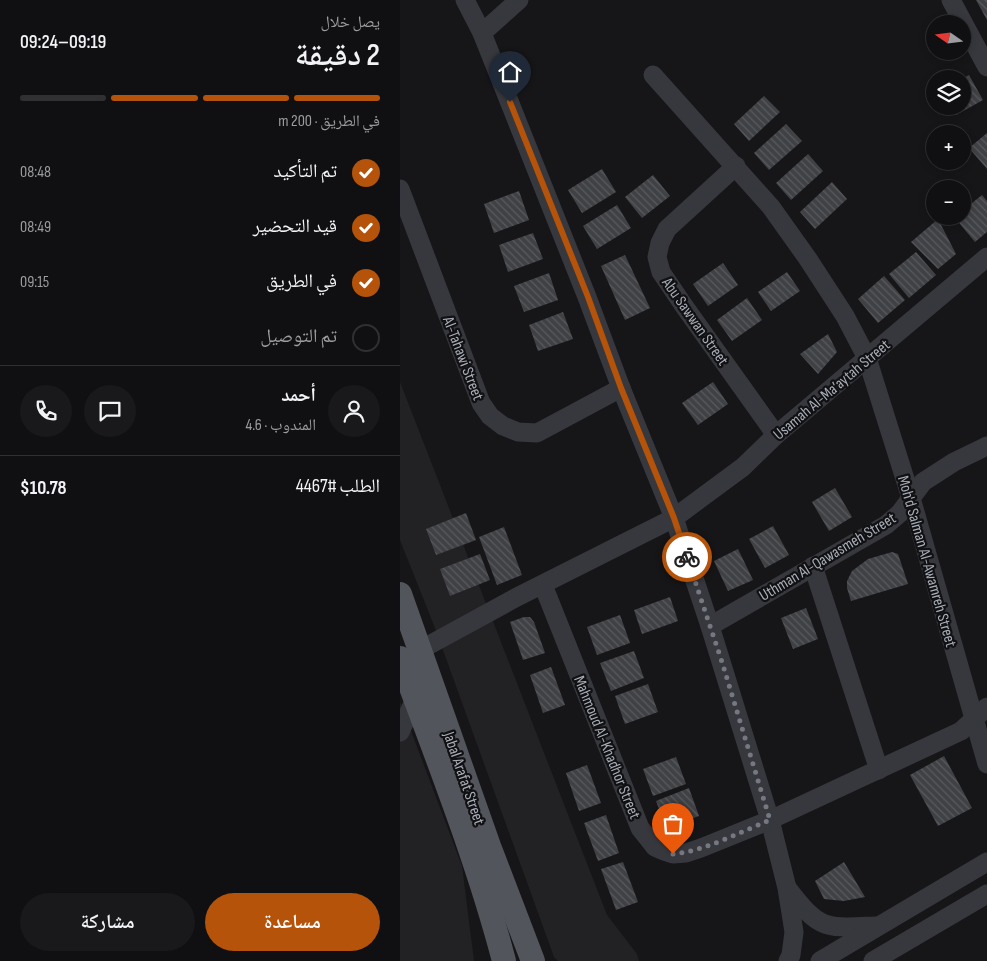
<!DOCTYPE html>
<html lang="ar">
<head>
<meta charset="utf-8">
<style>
  :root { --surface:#101012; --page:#19191b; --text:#f1f3f6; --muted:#9c9d9f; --line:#303032; --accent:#b45309 }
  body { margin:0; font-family:"Sofia Sans Condensed","Noto Naskh Arabic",sans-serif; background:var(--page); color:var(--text); direction:rtl; height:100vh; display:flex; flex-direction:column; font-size:19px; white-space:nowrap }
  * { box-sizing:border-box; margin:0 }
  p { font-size:16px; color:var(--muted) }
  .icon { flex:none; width:28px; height:28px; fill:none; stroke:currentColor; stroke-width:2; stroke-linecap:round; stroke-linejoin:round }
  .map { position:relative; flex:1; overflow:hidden; direction:ltr }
  .sheet { display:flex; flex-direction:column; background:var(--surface); width:400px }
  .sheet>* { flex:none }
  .needle { width:32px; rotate:284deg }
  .controls { position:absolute; left:526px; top:15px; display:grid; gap:10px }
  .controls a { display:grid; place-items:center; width:45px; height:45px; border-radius:50%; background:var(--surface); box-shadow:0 2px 8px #0003,0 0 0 1px var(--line); font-size:25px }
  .pin { position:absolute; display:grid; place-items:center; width:42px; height:42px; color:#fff; margin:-51px -21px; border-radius:50% 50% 50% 0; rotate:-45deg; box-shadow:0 0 5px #0007 }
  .pin .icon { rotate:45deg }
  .courier { position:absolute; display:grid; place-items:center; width:50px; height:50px; margin:-25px; border:4px solid #b45309; border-radius:50%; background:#fff; color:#222; box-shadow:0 1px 6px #0007 }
  .headline em { font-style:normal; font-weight:600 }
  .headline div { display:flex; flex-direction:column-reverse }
  .headline { display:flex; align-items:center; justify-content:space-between; height:85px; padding:0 20px }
  h1 { font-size:32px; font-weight:600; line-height:38px }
  .bar { display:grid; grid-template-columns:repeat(4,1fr); gap:8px 5px; align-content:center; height:60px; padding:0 20px }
  .bar i { height:6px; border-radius:4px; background:var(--line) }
  .bar .selected { background:var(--accent) }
  .bar p { grid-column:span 4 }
  .line { display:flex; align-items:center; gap:12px; padding:0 20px; border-top:1px solid var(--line) }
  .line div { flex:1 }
  .round { display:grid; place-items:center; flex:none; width:52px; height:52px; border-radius:26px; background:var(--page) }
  ol { padding:0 20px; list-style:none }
  li { display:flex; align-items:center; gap:15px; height:55px }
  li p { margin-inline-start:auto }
  li .icon { padding:5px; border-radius:50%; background:var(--accent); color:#fff; stroke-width:4 }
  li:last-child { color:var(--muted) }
  li i { width:28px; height:28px; border:2px solid var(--line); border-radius:50% }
  .cta { display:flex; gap:10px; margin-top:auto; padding:10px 20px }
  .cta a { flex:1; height:58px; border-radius:30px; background:var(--accent); color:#fff; font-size:20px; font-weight:600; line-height:58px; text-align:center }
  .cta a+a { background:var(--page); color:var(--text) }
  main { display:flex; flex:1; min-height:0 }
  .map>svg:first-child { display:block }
</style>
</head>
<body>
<main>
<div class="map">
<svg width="587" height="961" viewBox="0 0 587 961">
  <defs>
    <pattern id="building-back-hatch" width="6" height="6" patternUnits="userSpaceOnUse" patternTransform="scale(1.25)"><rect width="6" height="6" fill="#404145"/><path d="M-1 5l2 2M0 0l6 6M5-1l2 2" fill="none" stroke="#595a5e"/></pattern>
  </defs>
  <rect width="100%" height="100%" fill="#161618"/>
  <g fill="#222225">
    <path d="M0,382L207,915L237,954L239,961H158L154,957L35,628L0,540Z"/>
    <path d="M0,702L62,866L74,961H0Z"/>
  </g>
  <g fill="url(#building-back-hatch)">
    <path d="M576,0H587V20Z"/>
    <path d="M569,75L583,100L556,115L550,106H562V79Z"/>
    <path d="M364,96L380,112L349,141L334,124Z"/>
    <path d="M386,124L402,141L369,170L354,153Z"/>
    <path d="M587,133V169L569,148Z"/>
    <path d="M408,154L423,171L391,200L376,183Z"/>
    <path d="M202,169L216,192L182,213L168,190Z"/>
    <path d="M253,175L270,196L242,218L225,197Z"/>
    <path d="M432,182L447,199L415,229L400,212Z"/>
    <path d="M119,191L129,220L94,233L84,204Z"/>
    <path d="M582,195L587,201V232L575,242L555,218L562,216V211Z"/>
    <path d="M217,205L231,228L197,249L183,226Z"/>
    <path d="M538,219L556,254L538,269L511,242Z"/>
    <path d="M133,233L143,259L108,272L99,245Z"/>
    <path d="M516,252L536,275L509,298L489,274Z"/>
    <path d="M225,255L250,308L225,320L201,266Z"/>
    <path d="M323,263L338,285L308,306L293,284Z"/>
    <path d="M387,272L400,291L371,311L358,292Z"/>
    <path d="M149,273L158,300L124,312L114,286Z"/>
    <path d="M484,276L505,300L478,323L458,299Z"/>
    <path d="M347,298L362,320L332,341L317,320Z"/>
    <path d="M163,312L173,339L138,351L129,325Z"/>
    <path d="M428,334L437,352L418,374L400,354Z"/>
    <path d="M313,382L328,404L298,425L282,403Z"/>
    <path d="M435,488L452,517L429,531L412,502Z"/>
    <path d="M66,513L76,540L36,555L26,529Z"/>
    <path d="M373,526L389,555L365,568L349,539Z"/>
    <path d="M104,527L122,575L97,585L79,537Z"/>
    <path d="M338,549L353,580L328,591L314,561Z"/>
    <path d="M492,552L498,554L508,584L451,601L447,588V581L452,571L468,559Z"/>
    <path d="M80,554L90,580L50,596L40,569Z"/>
    <path d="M270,597L278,621L242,634L234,610Z"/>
    <path d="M406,608L418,639L393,649L381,618Z"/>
    <path d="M220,615L230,643L197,655L187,627Z"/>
    <path d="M124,617H130L134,622L145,653L123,660L110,622Z"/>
    <path d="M234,651L244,678L211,691L200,663Z"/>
    <path d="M151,667L165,705L143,713L130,675Z"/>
    <path d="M248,684L258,712L225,724L215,696Z"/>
    <path d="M544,756L572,808L538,826L510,775Z"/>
    <path d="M276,757L286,784L253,796L243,769Z"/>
    <path d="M187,765L201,803L179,811L166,773Z"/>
    <path d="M289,788L299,816L266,828L256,801Z"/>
    <path d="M206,815L219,853L198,861L184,823Z"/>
    <path d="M223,862L238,902L216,910L201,869Z"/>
    <path d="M444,862L465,897L444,901L424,899L415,881Z"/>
  </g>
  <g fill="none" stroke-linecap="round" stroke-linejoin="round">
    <g stroke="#37383d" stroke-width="19">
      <path d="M65,0L82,33L187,297L221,388L274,518L310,626L370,820L387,888L394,932L391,955L388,961"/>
      <path d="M551,0L587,67"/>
      <path d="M82,33L119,0"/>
      <path d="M253,75L371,207L408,259L445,316L467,358L511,498L587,764"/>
      <path d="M336,166L267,229L260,243L257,257L261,272L284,306L376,435"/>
      <path d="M0,189L81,403L90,416L103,426L118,432L137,433L221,388"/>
      <path d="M413,566L479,770"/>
      <path d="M143,585L240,828L255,847L264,851L273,854L286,853L301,848L370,820L561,731L587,707"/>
      <path d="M310,626L486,525L500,513L523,482L554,462L587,446"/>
      <path d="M20,650L117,597L274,518L343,467L376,435L587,257"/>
      <path d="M0,732L15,699"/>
      <path d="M388,889C420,931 426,928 475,926"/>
      <path d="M420,961L587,862"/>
      <path d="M473,961L587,894"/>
    </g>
    <g stroke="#53555c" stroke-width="24">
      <path d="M0,594L89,846L133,961"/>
      <path d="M0,658C37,758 77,858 104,961"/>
    </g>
  </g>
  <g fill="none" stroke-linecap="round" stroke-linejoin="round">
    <path stroke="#757880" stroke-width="5" stroke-dasharray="0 9" d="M273,854C305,851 340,832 370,820L322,662L287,557"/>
    <path stroke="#b45309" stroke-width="6" d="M110,102L188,297L221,388L274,518L287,557"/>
  </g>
  <g text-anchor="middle" stroke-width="4.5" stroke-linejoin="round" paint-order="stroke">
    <g font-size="16" fill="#a8adb8" stroke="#111113">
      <text transform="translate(296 321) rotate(55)" y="6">Abu Sawwan Street</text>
      <text transform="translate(64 358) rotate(69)" y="6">Al-Tahawi Street</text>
      <text transform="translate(431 389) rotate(-40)" y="6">Usamah Al-Ma’aytah Street</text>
      <text transform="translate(427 556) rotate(-31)" y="6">Uthman Al-Qawasmeh Street</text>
      <text transform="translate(528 561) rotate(74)" y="6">Moh'd Salman Al-Awamreh Street</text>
      <text transform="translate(208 747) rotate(68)" y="6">Mahmoud Al-Khadhor Street</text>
      <text transform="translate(65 778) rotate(71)" y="6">Jabal Arafat Street</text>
    </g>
  </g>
</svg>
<div class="controls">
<a><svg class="needle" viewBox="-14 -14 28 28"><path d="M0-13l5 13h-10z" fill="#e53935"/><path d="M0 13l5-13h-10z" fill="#9c9d9f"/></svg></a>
<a><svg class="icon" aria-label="layers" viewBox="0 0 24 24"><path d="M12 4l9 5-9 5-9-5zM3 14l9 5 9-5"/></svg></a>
<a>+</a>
<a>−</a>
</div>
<div class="pin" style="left:273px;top:854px;background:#ea580c"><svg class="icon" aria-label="bag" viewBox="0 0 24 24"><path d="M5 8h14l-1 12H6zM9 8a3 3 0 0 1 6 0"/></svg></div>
<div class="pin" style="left:110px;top:102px;background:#1f2937"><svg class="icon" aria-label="home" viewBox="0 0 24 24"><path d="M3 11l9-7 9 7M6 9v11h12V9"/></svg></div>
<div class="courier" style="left:287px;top:557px"><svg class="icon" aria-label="bike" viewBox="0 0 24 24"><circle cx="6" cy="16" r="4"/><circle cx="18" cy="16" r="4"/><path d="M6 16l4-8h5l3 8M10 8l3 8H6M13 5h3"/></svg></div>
</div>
<section class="sheet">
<div class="headline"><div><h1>2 دقيقة</h1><p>يصل خلال</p></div><em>09:19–09:24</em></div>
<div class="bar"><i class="selected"></i><i class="selected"></i><i class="selected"></i><i></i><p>في الطريق · 200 m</p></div>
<ol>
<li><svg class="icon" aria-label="check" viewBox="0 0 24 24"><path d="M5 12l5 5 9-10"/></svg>تم التأكيد<p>08:48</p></li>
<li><svg class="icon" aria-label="check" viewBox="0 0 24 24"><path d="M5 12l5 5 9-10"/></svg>قيد التحضير<p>08:49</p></li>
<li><svg class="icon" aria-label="check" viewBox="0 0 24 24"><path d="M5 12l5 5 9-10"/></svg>في الطريق<p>09:15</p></li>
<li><i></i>تم التوصيل</li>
</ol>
<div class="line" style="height:90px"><a class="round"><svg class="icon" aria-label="person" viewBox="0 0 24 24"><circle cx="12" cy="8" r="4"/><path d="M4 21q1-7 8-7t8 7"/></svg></a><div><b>أحمد</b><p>المندوب · 4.6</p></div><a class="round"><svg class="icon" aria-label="chat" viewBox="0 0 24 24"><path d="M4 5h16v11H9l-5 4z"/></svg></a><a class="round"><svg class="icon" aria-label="phone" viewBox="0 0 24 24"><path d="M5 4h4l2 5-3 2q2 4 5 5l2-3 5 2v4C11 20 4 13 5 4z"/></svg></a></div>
<div class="line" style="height:65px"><div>الطلب #4467</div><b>$10.78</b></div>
<div class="cta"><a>مساعدة</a><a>مشاركة</a></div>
</section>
</main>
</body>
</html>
